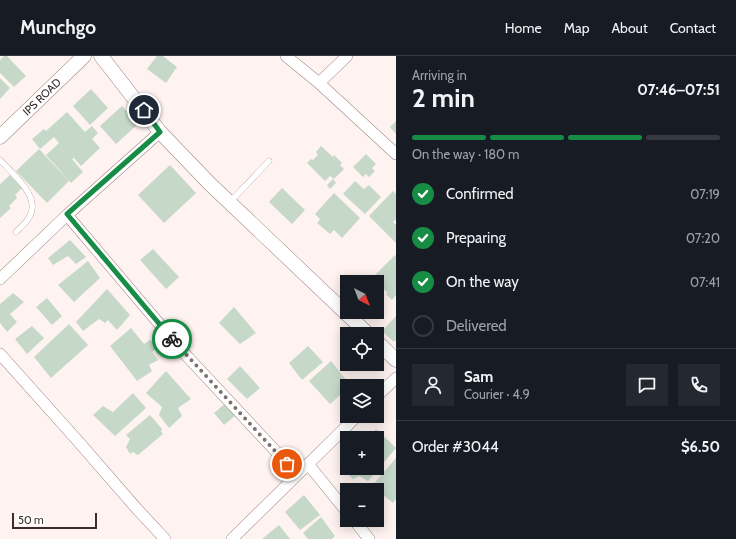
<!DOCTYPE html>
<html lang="en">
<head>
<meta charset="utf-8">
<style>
  :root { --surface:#171b24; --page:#242831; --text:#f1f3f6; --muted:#9ea1a6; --line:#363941; --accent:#178c45 }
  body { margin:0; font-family:Cabin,sans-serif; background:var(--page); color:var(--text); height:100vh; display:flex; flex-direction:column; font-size:15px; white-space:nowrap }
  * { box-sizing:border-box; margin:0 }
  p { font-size:13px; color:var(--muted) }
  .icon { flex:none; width:22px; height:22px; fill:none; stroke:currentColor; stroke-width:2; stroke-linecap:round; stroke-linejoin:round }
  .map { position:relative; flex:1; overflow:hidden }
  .drawer { display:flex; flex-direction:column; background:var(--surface); width:340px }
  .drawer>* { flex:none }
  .needle { width:26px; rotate:138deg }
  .controls { position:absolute; left:340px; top:219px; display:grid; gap:8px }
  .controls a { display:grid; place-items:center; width:44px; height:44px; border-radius:0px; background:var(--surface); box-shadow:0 2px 10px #0003; font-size:20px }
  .scale { position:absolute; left:12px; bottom:10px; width:85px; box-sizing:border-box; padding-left:4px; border:2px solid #382d2c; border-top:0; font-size:11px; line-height:14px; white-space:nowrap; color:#382d2c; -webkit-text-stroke:3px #fff; paint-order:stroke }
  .pin { position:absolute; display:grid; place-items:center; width:34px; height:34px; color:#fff; margin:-17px; border:2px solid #fff; border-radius:50%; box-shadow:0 1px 4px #0007 }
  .courier { position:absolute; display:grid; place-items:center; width:40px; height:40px; margin:-20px; border:3px solid #178c45; border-radius:50%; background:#fff; color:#222; box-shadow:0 1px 5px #0007 }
  .head em { font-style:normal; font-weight:700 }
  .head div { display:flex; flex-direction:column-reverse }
  .head { display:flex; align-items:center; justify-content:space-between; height:68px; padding:0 16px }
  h1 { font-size:26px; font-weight:700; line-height:30px }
  .bar { display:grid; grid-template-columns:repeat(4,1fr); gap:6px 4px; align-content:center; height:48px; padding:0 16px }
  .bar i { height:5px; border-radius:3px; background:var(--line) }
  .bar .current { background:var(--accent) }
  .bar p { grid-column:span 4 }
  .line { display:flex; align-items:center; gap:10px; padding:0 16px; border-top:1px solid var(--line) }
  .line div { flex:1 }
  .round { display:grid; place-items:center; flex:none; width:42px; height:42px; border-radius:0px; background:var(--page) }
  ol { padding:0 16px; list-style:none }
  li { display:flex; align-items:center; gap:12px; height:44px }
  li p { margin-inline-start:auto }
  li .icon { padding:4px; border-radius:50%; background:var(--accent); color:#fff; stroke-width:4 }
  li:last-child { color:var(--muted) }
  li i { width:22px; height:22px; border:2px solid var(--line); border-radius:50% }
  header { display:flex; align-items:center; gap:24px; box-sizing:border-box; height:56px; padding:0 20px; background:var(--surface); border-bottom:1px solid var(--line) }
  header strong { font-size:19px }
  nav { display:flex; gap:22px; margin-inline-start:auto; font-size:14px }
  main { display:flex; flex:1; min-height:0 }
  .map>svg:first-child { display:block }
</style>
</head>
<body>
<header>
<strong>Munchgo</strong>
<nav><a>Home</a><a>Map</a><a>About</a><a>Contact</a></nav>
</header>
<main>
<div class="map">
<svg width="396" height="483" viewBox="0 0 396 483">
  <rect width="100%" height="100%" fill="#fef3f1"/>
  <g fill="#c6d9c9">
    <path d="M4,0H7L26,20L14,31L0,17V4Z"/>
    <path d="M157,0H163L177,11L166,27L147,13Z"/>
    <path d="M0,22L10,32L0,43Z"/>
    <path d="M91,33L108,52L90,69L73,50Z"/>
    <path d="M122,50L138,68L116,88L100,70Z"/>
    <path d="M67,56L85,76L92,70L98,77L92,83L100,92L81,110L74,102L72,103L83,116L71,127L46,99L59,87L54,81L40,93L32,83L44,73L46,75Z"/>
    <path d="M396,65V78L390,71Z"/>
    <path d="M321,90L333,101L334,99L342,107L340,109L344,113L334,123L330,120L325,125L307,107L311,103L313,104L318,99L316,96Z"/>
    <path d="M39,93L69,125L47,147L16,115Z"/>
    <path d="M366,98L376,108L372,112L375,115L369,121L366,118L363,121L353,111Z"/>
    <path d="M170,109L196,137L164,167L138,139Z"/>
    <path d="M10,119L22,132L15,139L17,142L9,150L11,152L0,162V128Z"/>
    <path d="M333,123L336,127L330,133L327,129Z"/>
    <path d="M355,125L364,133L369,129L381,141L365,158L343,138Z"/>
    <path d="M282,132L305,154L292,168L269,146Z"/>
    <path d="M393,135L396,138V163L393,166L396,169V187L369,160Z"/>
    <path d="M334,137L360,162L342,182L334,174L330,178L317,167L320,163L315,158Z"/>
    <path d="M70,184L86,201L76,208L68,200L53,209L48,202Z"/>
    <path d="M153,193L179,221L166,233L140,204Z"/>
    <path d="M395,199L396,200V239L392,244L386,238L388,237L377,227L379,225L374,220Z"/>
    <path d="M88,205L100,222L74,246L58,229Z"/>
    <path d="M107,233L130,259L117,274L108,264L105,267L99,263L83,275L76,266Z"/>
    <path d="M13,237L24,246L10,258L17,266L7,276L0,267V248Z"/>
    <path d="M47,242L62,260L52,269L36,251Z"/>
    <path d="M234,251L256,277L240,288L219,267Z"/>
    <path d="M396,260V284L394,286L382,275Z"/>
    <path d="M69,268L88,289L51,322L34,301Z"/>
    <path d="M32,270L44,282L27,298L15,283Z"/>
    <path d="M131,272L144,288L150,284L158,291L152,296L158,304L149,309L152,315L137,325L110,290Z"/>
    <path d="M308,290L323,306L302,324L289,307Z"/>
    <path d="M331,305L351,330H347V333L330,348L309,325Z"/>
    <path d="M240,310L260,332L247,343L227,323Z"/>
    <path d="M166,315L191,343L178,352L182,360L169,372L159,359L162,351L146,337Z"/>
    <path d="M133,337L146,352L115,380L93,359L103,350L113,356Z"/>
    <path d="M226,347L236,359L224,369L214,357Z"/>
    <path d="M150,359L162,373L161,375L163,378L138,399L133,396L130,398L126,391L130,383L126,379Z"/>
    <path d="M376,373L396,392L368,425L359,420L353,423L348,418L351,414L349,412H377V382H369Z"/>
    <path d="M396,402V443L393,447L372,430Z"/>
    <path d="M304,439L320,459L300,474L285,456Z"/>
    <path d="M321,461L335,480L332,483H308L303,477Z"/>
    <path d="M279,469L290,483H262Z"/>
  </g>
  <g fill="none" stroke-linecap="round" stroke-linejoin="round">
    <defs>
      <g id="service">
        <path d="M0,104C11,116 35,136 32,153C31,163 22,170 16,176"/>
        <path d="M230,146L269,105"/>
      </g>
      <g id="minor">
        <path d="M286,0L319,27L396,98"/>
        <path d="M319,27L347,0"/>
        <path d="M67,159L184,297L297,418"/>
        <path d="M0,223L67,159L160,76"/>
        <path d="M0,298L77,384L137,453L165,483"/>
        <path d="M377,340L396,322"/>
        <path d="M308,408L347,456"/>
        <path d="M354,464L369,483"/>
        <path d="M232,483L357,360"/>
      </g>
      <g id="tertiary">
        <path d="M101,0L160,76L210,128L368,278"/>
        <path id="s1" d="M0,81L84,0"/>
        <path d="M377,286L396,304"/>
      </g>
    </defs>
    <use href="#service" stroke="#9e8582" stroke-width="6"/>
    <use href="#minor" stroke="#9e8582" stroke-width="12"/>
    <use href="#tertiary" stroke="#9e8582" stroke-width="15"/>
    <use href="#service" stroke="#fff" stroke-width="5.5"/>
    <use href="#minor" stroke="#fff" stroke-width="11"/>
    <use href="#tertiary" stroke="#fff" stroke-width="14"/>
  </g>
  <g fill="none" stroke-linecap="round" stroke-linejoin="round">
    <path stroke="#7d7271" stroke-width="4" stroke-dasharray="0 7.2" d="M172,283L287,408"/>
    <path stroke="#178c45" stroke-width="5" d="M144,54L160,76L67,158L172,283"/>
  </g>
  <g text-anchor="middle" stroke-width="3" stroke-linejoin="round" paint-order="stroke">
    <g font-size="11" fill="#382d2c" stroke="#fff">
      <text dy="4" stroke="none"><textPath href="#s1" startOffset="58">IPS ROAD</textPath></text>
    </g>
  </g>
</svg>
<div class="controls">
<a><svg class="needle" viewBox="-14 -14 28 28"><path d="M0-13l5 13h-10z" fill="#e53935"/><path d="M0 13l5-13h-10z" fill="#9ea1a6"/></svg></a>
<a><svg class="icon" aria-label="locate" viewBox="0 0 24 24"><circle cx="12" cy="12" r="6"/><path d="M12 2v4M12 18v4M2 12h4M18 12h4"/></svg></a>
<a><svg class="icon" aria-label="layers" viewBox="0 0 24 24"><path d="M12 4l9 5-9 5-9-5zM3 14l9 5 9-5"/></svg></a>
<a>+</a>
<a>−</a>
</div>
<div class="scale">50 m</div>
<div class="pin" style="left:287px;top:408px;background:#ea580c"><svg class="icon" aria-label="bag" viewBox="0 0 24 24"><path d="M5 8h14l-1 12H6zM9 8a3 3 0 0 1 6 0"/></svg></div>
<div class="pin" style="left:144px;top:54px;background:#1f2937"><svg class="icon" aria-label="home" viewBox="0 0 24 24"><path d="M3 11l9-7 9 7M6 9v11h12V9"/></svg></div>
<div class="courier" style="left:172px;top:283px"><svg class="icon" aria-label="bike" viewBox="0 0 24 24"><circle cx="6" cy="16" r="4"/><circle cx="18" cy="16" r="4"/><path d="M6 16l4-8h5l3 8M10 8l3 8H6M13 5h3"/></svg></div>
</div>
<section class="drawer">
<div class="head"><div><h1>2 min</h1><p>Arriving in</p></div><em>07:46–07:51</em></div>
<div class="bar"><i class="current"></i><i class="current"></i><i class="current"></i><i></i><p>On the way · 180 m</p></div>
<ol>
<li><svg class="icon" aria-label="check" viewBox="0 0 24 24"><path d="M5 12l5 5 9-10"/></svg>Confirmed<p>07:19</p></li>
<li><svg class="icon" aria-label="check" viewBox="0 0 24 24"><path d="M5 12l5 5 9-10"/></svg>Preparing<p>07:20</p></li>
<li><svg class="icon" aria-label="check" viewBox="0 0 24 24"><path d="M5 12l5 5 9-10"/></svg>On the way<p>07:41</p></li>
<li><i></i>Delivered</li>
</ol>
<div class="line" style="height:72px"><a class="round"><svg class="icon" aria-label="person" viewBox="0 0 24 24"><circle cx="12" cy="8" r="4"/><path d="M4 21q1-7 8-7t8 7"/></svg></a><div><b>Sam</b><p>Courier · 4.9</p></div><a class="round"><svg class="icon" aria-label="chat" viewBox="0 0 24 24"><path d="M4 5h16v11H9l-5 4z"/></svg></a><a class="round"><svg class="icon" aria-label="phone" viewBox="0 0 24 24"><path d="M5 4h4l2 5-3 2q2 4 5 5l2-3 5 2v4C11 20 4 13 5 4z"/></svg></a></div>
<div class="line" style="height:52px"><div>Order #3044</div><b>$6.50</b></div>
</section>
</main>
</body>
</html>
